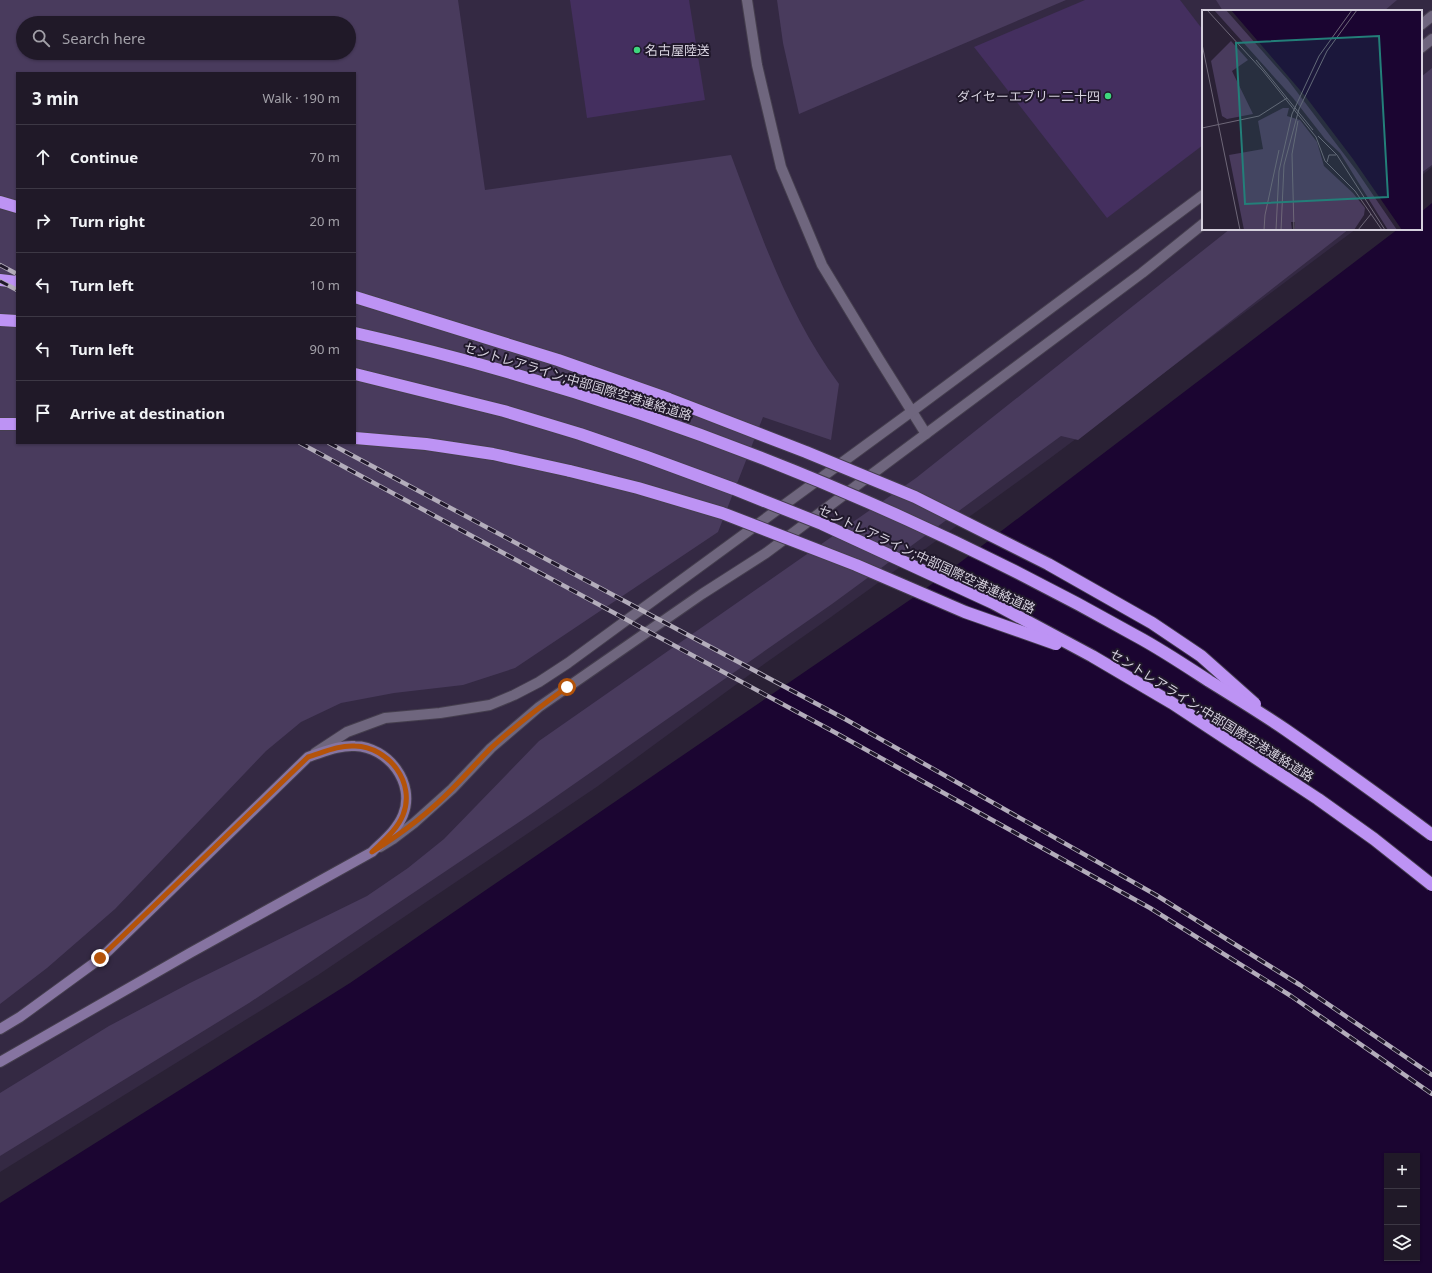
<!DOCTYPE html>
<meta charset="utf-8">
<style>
:root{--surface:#201928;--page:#282230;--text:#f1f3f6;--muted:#a2a0a8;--line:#3d3845}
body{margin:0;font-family:"Noto Sans","Noto Sans JP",sans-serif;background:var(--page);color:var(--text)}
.controls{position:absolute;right:12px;bottom:12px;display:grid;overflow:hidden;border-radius:0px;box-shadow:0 1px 3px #0004}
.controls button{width:36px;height:36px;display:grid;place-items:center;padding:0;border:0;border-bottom:1px solid var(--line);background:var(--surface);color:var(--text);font:20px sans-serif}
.stop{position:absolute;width:12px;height:12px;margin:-9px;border:3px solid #b45309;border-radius:50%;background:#fff}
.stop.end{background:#b45309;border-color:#fff;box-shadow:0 1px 4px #0008}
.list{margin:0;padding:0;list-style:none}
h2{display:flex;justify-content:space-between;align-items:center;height:52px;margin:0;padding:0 16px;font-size:17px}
h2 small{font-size:13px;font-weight:400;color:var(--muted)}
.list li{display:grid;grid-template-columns:26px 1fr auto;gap:12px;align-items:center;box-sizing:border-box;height:64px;padding:0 16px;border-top:1px solid var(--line)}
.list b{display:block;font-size:15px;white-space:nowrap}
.list em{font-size:13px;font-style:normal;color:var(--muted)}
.icon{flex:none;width:22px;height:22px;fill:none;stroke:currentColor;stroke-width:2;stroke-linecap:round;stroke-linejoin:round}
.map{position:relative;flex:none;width:1432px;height:1273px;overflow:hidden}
.search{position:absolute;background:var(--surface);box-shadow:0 1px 3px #0004;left:16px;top:16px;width:340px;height:44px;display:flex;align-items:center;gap:10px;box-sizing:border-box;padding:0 14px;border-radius:22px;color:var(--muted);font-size:15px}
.panel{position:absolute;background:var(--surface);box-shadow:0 1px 3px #0004;left:16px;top:72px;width:340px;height:372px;border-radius:0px}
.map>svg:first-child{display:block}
.built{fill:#342943;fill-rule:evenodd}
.green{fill:#493b5d;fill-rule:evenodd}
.water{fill:#1b0531;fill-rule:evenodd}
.building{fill:#442f5f}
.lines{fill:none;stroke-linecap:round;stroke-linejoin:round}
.lane-casing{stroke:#453e4e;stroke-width:12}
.secondary-casing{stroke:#453e4e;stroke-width:12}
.highway-casing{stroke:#453e4e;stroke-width:14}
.lane{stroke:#6f667e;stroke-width:10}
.secondary{stroke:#8674a1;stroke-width:10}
.highway{stroke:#bd93f4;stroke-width:12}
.rail-casing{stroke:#b3adbb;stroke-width:4.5}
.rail{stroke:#20182b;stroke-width:3;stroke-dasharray:9;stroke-linecap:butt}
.highway-bridge-casing{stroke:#453e4e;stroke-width:14;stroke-linecap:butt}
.highway-bridge{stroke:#bd93f4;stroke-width:12}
.route{stroke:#b45309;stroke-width:5}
.poi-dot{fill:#3ed77d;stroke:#20182b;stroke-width:1.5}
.labels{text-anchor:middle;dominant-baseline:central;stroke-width:4;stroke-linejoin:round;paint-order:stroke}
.poi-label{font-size:13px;fill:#d5d0dd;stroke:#20182b;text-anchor:start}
.street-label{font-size:13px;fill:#d5d0dd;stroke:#20182b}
.inset-road{fill:none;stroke:#6e6778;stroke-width:1}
.view{fill:#237f79;fill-opacity:0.15;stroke:#237f79;stroke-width:2}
.inset-edge{fill:none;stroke:#d5d0dd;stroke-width:2}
</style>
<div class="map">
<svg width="1432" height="1273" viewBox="0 0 1432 1273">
<rect width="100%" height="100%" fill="#2a2135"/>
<path class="built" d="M0,0H1432V167L1421,176V11H1203V229H1356L1049,459L831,617L760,667L598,786L318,975L0,1172ZM23,23H349V53H23ZM17,73H355V443H17Z"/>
<g class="green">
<path d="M0,0H458L485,190L731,155C761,235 788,315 839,384L831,440L763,417L718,532L515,668L463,685L394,693L341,703L301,722L266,751L115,909L47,968L0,1004ZM23,23H349V53H23ZM17,73H355V443H17Z"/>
<polygon points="777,0 1066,0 799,114 783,43"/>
<polygon points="1216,0 1397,0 1384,11 1223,11"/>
<polygon points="1432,68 1432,165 1421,173 1421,77"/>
<polygon points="1230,229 1349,229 1078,440 1061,436 832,604 534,812 249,1003 0,1156 0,1093 109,1026 190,983 367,896 408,868 444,839 539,741 916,478"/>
</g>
<path class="water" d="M1432,203V1273H0V1203L350,983L920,593L1398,229H1421V212ZM1387,1156H1417V1258H1387Z"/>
<g class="building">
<polygon points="570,0 689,0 705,100 587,118"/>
<polygon points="1085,0 1180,0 1203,30 1203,145 1107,218 974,47"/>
</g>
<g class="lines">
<g class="lane-casing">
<g id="lane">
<polyline points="747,0 757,65 781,167 822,265 879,359 926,434"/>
<polyline points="1421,25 1432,16"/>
<polyline points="1421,48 1432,39"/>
<polyline points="315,753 347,732 385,718 440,713 490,705 514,695 539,682 568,663 911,412 1203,195"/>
<polyline points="380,847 393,839 414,823 452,789 491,748 539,707 702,594 766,553 1142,273 1203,224"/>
</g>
</g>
<g class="secondary-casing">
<path id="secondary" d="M0,1029L20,1017L101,958L308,757C324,752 339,745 355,746C388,747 416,783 403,815C397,830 383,841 372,852L190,953L0,1062"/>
</g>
<g class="highway-casing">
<g id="highway">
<polyline points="0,202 17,207"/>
<polyline points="0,280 17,282"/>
<polyline points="0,320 17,321"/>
<polyline points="0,424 17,424"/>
<polyline points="355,438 426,444 493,454 570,471"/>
</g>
</g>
<use href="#lane" class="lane"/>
<use href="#secondary" class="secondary"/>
<use href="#highway" class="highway"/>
<g class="rail-casing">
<g id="rail">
<polyline points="0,265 17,274"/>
<polyline points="0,281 17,290"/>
<polyline points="300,443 836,733 1150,908 1291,996 1432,1094"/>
<polyline points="329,443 845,719 1156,895 1300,985 1432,1075"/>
</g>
</g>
<use href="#rail" class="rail"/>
<g class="highway-bridge-casing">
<g id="highway-bridge">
<polyline points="355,297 558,360 669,399 806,452 915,497 1048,564 1152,623 1201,656 1255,704"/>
<path d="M355,333C629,395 893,499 1138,637C1162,650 1186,666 1209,681C1235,697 1261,713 1286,730C1335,764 1384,799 1432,835"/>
<polyline points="355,374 504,411 580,434 647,457 734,489 822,524 993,603 1092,656 1172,703 1318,799 1374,839 1432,885"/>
<polyline points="570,471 638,488 722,513 856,565 965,612 1056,644"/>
</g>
</g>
<use href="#highway-bridge" class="highway-bridge"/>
</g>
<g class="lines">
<path class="route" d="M100,958L308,757C324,752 339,745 355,746C389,747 416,783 403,815C397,830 383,841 372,852C401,834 429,813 453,788C466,775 478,761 491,748C515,726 541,706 567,687"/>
</g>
<g class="poi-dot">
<circle cx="637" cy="50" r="4"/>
<circle cx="1108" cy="96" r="4"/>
</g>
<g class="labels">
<g class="poi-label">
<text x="645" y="50">名古屋陸送</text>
<text x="1100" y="96" text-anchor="end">ダイセーエブリー二十四</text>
</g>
<g class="street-label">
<text transform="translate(578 381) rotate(17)">セントレアライン;中部国際空港連絡道路</text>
<text transform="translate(927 559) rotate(25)">セントレアライン;中部国際空港連絡道路</text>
<text transform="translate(1212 715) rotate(32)">セントレアライン;中部国際空港連絡道路</text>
</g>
</g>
<g transform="translate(1202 10)">
<rect width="220" height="220" fill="#2a2135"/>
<path d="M12,0H24L86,70L154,160L195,220H186L138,143L123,129L91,88ZM29,31L46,50L30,61L51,104L25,109L20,106L9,51ZM81,98H87L85,106L98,110L115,132L122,156L151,183L163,198L162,205L152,220H93V212H89L90,220H42L27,145L61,139L56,111Z" fill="#493b5d"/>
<path d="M29,0H220V220H200L151,149L104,87Z" fill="#1b0531"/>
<path class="inset-road" d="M5,0L61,61L114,127L123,151L153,181L180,220M0,34L38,220M54,50L111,120M0,118L57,106L85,88M116,126L135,145L183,220M125,152L127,145H134M62,220L63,205L77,140M74,220L77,161L90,104L117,46L150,0M79,220L82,155L97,99L125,41L155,0M92,220L90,144L96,111M156,220L169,204"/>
<path class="view" d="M177,26L186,187L43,194L34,33Z"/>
<rect width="220" height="220" class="inset-edge"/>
</g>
</svg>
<div class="controls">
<button>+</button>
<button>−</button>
<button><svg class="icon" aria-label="layers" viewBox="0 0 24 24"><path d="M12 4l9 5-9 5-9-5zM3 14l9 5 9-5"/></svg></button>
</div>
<div class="stop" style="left:567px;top:687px"></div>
<div class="stop end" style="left:100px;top:958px"></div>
<div class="search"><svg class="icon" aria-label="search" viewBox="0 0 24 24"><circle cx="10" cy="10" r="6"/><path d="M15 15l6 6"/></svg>Search here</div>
<section class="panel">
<h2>3 min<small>Walk · 190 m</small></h2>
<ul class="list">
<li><svg class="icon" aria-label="ahead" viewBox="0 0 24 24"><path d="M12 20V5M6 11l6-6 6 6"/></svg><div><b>Continue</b></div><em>70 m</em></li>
<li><svg class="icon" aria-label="right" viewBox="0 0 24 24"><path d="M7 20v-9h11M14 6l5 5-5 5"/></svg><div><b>Turn right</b></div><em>20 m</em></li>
<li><svg class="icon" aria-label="left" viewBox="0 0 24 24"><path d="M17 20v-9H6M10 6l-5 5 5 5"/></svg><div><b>Turn left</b></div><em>10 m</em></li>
<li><svg class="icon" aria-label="left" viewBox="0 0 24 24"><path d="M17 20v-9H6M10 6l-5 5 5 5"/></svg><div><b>Turn left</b></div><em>90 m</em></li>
<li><svg class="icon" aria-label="arrive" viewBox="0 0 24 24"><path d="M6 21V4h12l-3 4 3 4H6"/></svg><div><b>Arrive at destination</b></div></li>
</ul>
</section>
</div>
